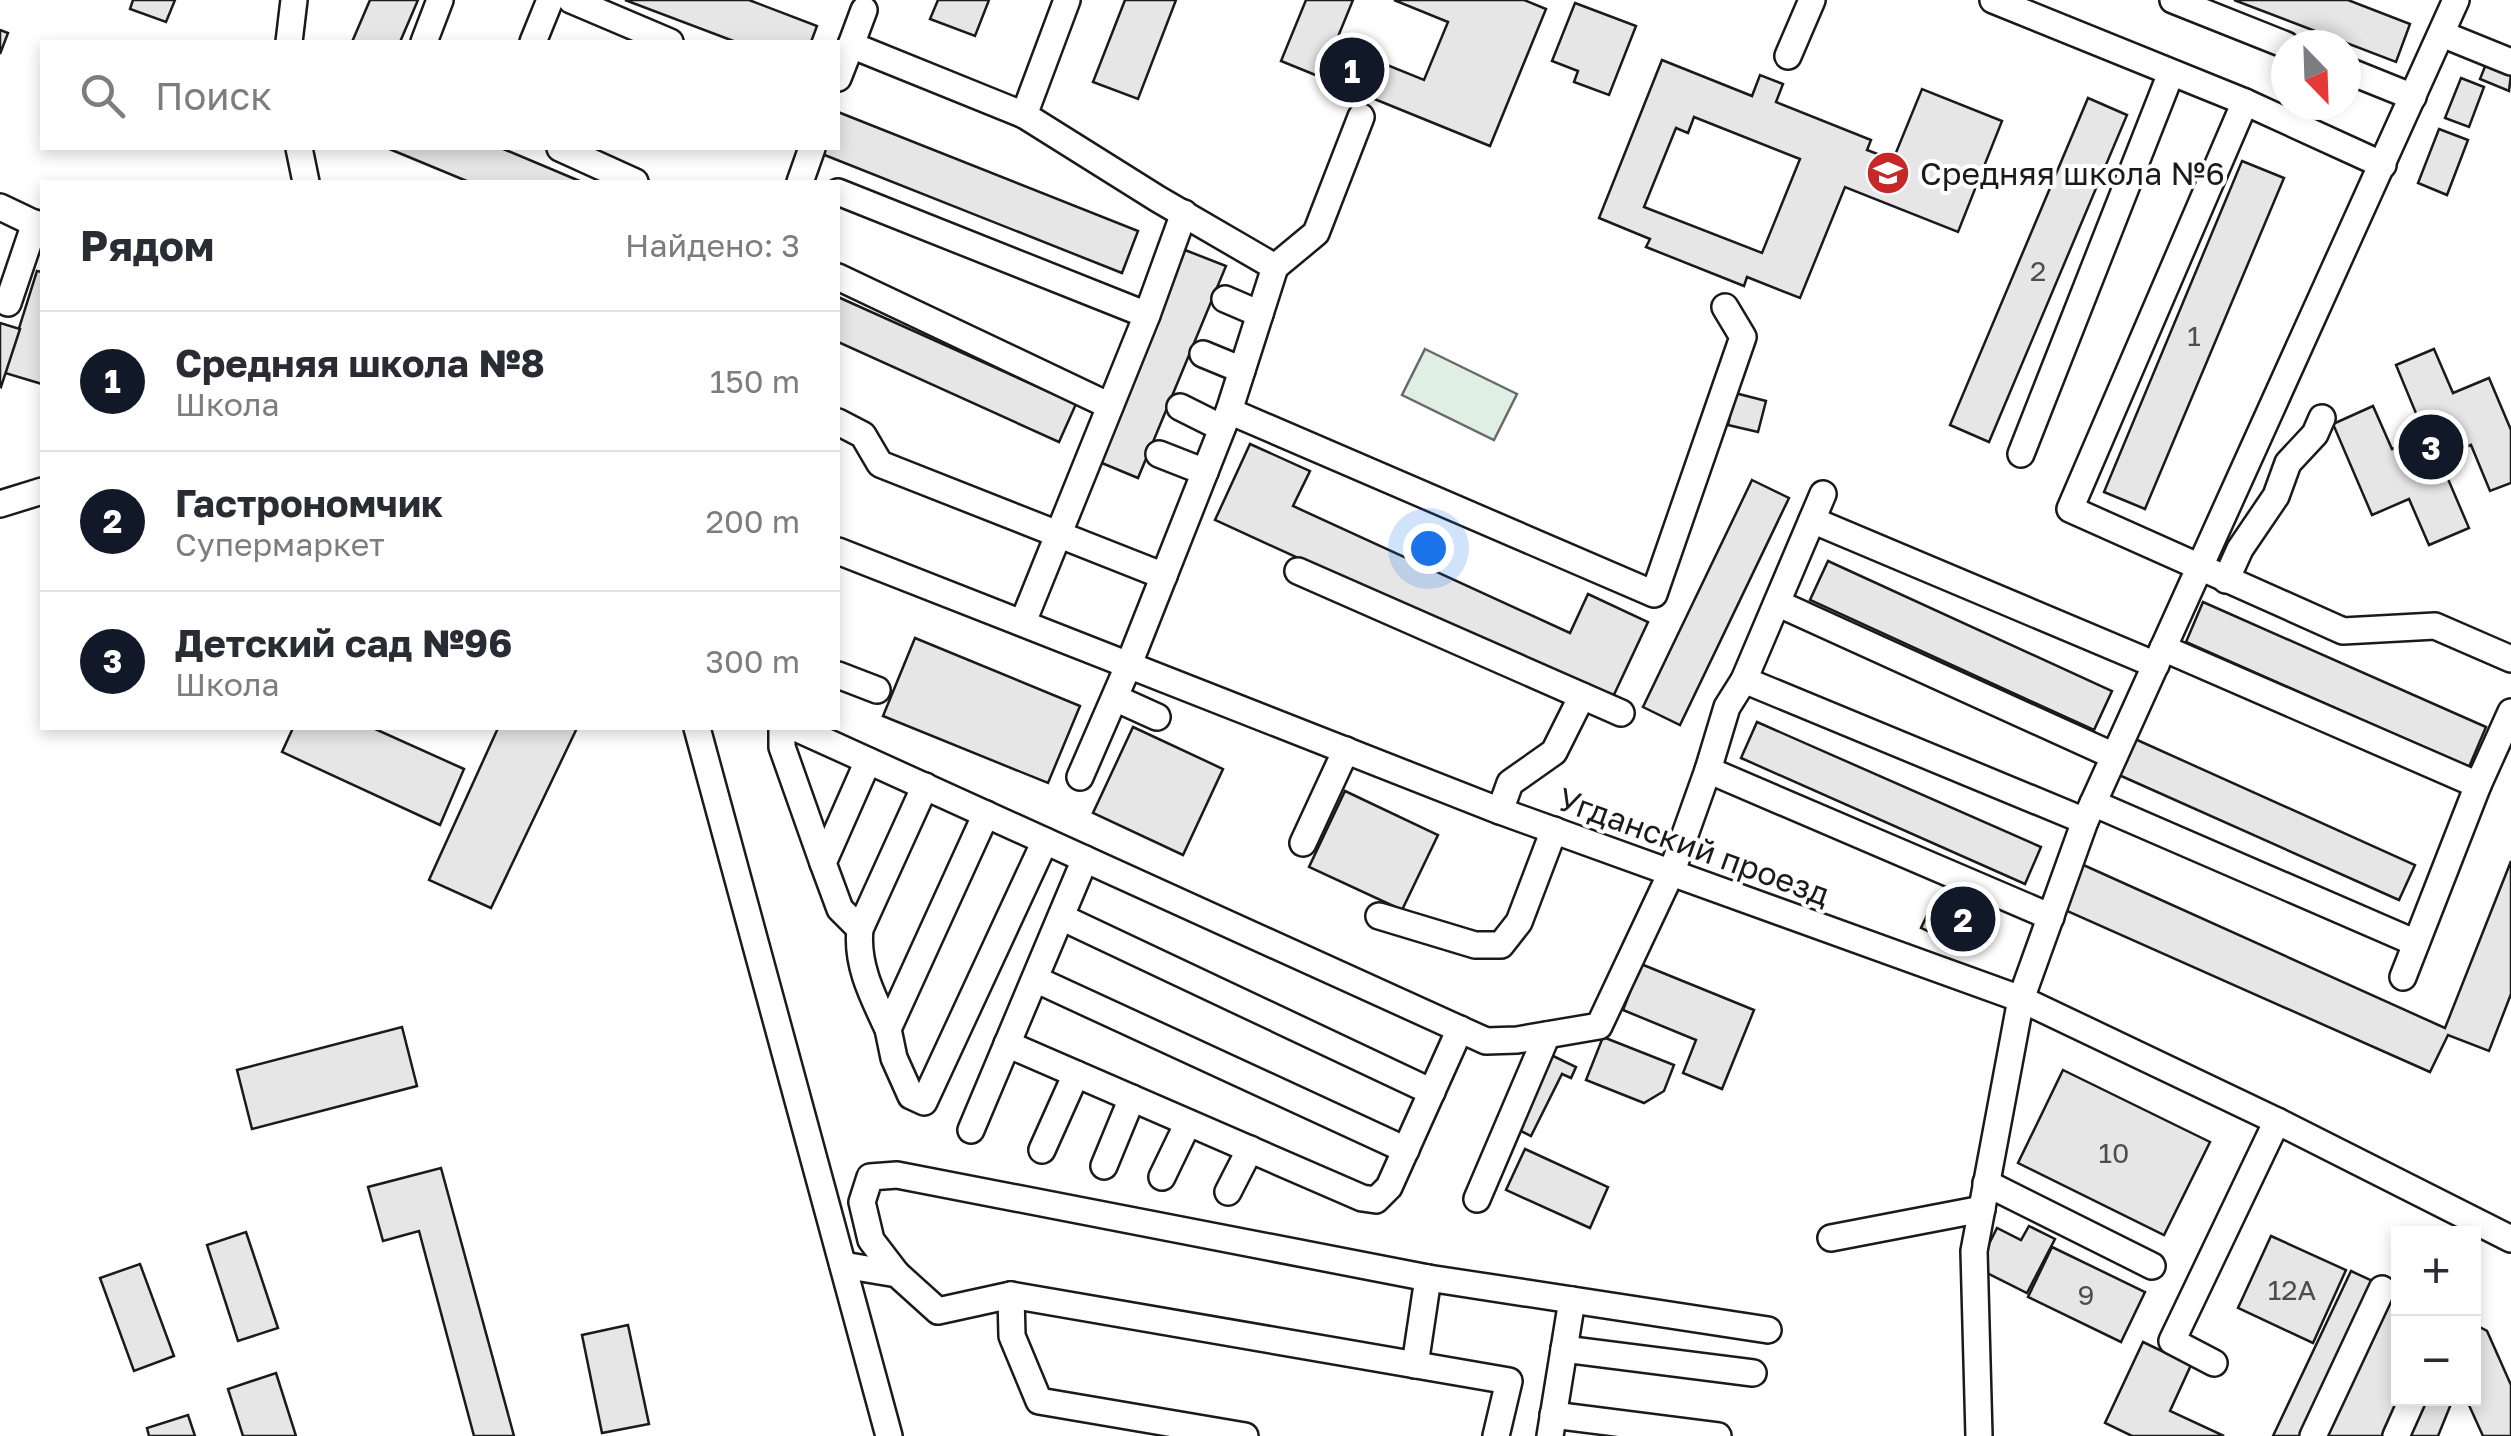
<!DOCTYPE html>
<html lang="ru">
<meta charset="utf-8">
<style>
:root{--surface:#fff;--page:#f2f2f3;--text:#2b2b33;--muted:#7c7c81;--line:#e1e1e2;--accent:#111827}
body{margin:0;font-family:"Golos Text",sans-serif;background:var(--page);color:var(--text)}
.controls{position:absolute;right:30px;bottom:30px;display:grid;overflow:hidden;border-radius:0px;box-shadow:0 5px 15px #0003}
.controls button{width:90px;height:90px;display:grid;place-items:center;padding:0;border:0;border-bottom:2px solid var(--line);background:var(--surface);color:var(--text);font:50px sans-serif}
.compass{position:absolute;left:2271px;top:30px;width:90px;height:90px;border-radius:50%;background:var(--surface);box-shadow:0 5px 15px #0003;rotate:157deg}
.you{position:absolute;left:1428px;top:548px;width:35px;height:35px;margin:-25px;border:8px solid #fff;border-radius:50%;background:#1a73e8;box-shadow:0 0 0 15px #1a73e833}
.badge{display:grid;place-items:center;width:65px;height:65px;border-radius:50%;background:var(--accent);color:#fff;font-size:32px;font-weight:700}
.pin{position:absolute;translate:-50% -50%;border:5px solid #fff;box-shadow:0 2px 10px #0006}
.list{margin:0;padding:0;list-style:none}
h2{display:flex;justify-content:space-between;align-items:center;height:130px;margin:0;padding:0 40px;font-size:42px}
h2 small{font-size:32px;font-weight:400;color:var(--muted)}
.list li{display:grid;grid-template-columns:65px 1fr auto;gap:30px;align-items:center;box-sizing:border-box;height:140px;padding:0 40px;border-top:2px solid var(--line)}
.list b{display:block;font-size:38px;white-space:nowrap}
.list p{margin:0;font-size:32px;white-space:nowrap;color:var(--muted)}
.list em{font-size:32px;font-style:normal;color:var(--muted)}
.icon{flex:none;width:55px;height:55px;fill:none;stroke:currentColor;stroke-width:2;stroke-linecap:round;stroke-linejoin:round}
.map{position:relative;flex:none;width:2511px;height:1436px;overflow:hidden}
.search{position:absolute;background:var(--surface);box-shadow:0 5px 15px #0003;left:40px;top:40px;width:800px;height:110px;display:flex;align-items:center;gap:25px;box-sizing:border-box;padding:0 35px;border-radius:0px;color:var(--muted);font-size:38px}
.panel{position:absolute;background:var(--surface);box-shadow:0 5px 15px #0003;left:40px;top:180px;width:800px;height:550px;border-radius:0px}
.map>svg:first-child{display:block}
.green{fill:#e0efe3;stroke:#6a6a6a;stroke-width:2.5}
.building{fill:#e6e6e6;stroke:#1a1a1a;stroke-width:2.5;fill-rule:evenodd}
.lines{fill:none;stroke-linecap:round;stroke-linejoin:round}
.minor-casing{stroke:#1a1a1a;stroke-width:30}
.minor{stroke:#fff;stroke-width:25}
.labels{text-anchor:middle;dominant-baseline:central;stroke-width:8;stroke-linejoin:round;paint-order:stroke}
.number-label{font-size:28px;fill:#4d4d4d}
.poi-label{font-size:32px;fill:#1a1a1a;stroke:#fff;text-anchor:start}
.street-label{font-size:32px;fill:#1a1a1a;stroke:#fff}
</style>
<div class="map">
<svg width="2511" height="1436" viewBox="0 0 2511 1436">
<rect width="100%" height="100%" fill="#fff"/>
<polygon class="green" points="1425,349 1517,394 1494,440 1402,395"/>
<g class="building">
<polygon points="133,0 175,0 166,22 130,9"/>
<polygon points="370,0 418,0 400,42 352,42"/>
<polygon points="625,0 749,0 817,26 811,42 736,42"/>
<polygon points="938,0 989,0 975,36 930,19"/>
<polygon points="1125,0 1176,0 1138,99 1093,82"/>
<polygon points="1306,0 1353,0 1335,44 1424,80 1448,22 1394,0 1524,0 1546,9 1490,146 1281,61"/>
<polygon points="2234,0 2348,0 2410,24 2396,62"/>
<polygon points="1575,3 1636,26 1609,95 1574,82 1578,71 1552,61"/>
<polygon points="0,30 8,33 0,54"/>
<path d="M1662,60L1752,96L1760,75L1783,84L1776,102L1871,140L1867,150L1893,160L1922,89L2002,121L1958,232L1845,187L1800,298L1747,277L1744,286L1646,247L1650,239L1599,218ZM1694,117L1800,159L1762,253L1644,207L1676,128L1688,133Z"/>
<polygon points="2486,64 2511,74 2509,91 2480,79"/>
<polygon points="2461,78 2484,87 2469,127 2445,118"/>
<polygon points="2088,98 2127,115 1989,442 1950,425"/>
<polygon points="838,112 1138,231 1122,273 817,152 819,148 838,148"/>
<polygon points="2439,129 2468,140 2447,195 2418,183"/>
<polygon points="387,148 501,148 582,182 469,182"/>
<polygon points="2242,161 2284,178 2145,509 2104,492"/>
<polygon points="1185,250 1226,266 1138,478 1097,461"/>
<polygon points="37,271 42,272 42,384 5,373"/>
<polygon points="838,297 1076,404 1059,442 838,342"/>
<polygon points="0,323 20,329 1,387 0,386"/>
<polygon points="2434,349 2453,393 2489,378 2511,430 2511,483 2490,491 2471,445 2439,458 2469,528 2429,545 2409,499 2372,515 2333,424 2373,406 2392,449 2425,435 2396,365"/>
<polygon points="1735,393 1766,401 1758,432 1728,425"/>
<polygon points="1250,444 1310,471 1293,506 1570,633 1588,594 1648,622 1611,701 1215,520"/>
<polygon points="1752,480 1789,498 1680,725 1643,707"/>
<polygon points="1828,561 2112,691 2094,730 1810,600"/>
<polygon points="2203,602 2486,727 2469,767 2186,642"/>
<polygon points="915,638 1080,706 1048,783 883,716"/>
<polygon points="1757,722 2041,847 2025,884 1741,758"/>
<polygon points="1133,727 1223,769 1183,855 1093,813"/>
<polygon points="293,728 373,728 464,769 440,825 282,752"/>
<polygon points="498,728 577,728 491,908 429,880"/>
<polygon points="2135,739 2415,865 2399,900 2119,775"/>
<polygon points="1345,791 1438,835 1402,910 1309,867"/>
<polygon points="2511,861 2511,994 2489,1051 2448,1035 2430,1072 2058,907 2079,863 2445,1028"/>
<polygon points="1932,905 1979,927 1968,950 1921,928"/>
<polygon points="1641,964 1754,1010 1722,1089 1683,1073 1696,1040 1623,1010"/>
<polygon points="402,1027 417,1086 252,1129 237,1070"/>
<polygon points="1603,1037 1674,1065 1664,1091 1644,1103 1586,1080"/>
<polygon points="1547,1053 1576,1067 1571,1078 1562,1074 1531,1136 1511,1126"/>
<polygon points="2063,1070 2210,1142 2164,1235 2018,1163"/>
<polygon points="1525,1149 1608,1187 1590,1228 1506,1190"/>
<polygon points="441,1168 514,1436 474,1436 419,1231 383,1241 368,1187"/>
<polygon points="2029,1226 2055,1239 2027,1293 1977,1268 1997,1228 2021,1240"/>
<polygon points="246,1232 278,1328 238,1341 207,1245"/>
<polygon points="2271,1236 2346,1270 2313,1343 2238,1308"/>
<polygon points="2052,1247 2145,1292 2121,1342 2028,1297"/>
<polygon points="140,1264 174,1356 134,1371 100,1278"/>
<polygon points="2351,1271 2375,1282 2302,1436 2273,1436"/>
<polygon points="2394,1289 2398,1291 2399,1398 2382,1436 2327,1436"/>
<polygon points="2474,1324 2487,1331 2511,1385 2511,1436 2483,1436 2468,1403 2453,1399 2438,1436 2409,1436 2426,1398 2474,1398"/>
<polygon points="628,1325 649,1424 602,1433 582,1335"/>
<polygon points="2143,1342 2191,1365 2170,1411 2224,1436 2132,1436 2105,1423"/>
<polygon points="276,1373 296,1436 243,1436 228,1389"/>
<polygon points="188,1415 195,1436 149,1436 147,1428"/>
</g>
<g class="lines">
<g class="minor-casing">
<g id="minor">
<polyline points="571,0 670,42"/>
<polyline points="1993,0 2245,102 2383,165"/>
<polyline points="2173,0 2286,45"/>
<polyline points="2442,34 2511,62"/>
<polyline points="289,42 294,0"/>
<polyline points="424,42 440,0"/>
<polyline points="533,42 550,0"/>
<polyline points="851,45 864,10"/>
<polyline points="1788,56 1812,0"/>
<polyline points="2346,70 2413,97"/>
<polyline points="838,78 851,45 1024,115 1158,199 1275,267 1229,411 1129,664 1080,777"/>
<polyline points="2245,102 2070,509 2343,631 2435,626 2511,659"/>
<polyline points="1024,115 1067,0"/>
<polyline points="299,148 306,182"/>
<polyline points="560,148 635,182"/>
<polyline points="800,182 812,148"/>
<polyline points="838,192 1147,315"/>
<polyline points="0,207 42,227"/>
<polyline points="1275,267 1316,233 1361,117"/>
<polyline points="838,277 1110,406"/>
<polyline points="1225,299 1260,314"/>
<polyline points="8,303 35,223"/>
<polyline points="1203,354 1242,370"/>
<polyline points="1180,407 1222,428"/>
<polyline points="1229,411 1654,594 1743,337 1725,307"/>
<polyline points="838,422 863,435 880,464 1164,576"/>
<polyline points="1159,454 1205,472"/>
<polyline points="2021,454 2171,73"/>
<polyline points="0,504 42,491"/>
<polyline points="1812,520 2156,665"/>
<polyline points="838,551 1500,811 2021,999 2277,1121 2511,1239"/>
<polyline points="1298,571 1621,713"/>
<polyline points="2226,580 2240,549 2276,496 2288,463 2315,434 2322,418"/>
<polyline points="1777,603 2114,756"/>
<polyline points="1023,622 1147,315 1184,213"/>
<polyline points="2163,648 2478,785 2511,712"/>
<polyline points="838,675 877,690"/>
<polyline points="1744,680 2085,821"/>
<polyline points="1115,698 1157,717"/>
<polyline points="697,728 889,1436"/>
<polyline points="782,728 782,747 823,863"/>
<polyline points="796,728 1486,1041 1517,1040 1599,1026 1672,871 1708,770 1727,707 1744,680 1823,494"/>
<polyline points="1708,770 2051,917"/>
<polyline points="2093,803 2416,943"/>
<polyline points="1500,811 1510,783 1554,752 1582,696"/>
<polyline points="986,814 888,1029 894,1058 911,1096 924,1102 1045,841"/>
<polyline points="1303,843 1346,750"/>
<polyline points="1379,916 1475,945 1501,945 1519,922 1554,830"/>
<polyline points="1061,917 1432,1092"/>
<polyline points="860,929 840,909 823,863 868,761"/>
<polyline points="2403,977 2478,785"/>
<polyline points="1035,979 1406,1150"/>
<path d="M888,1029C873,997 856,965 860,929L925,786"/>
<polyline points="1007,1044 1362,1198 1376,1200 1389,1187 1460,1029"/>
<polyline points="971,1130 1085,859"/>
<polyline points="1042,1150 1076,1074"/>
<polyline points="1104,1166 1132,1098"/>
<polyline points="1162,1177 1188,1123"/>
<polyline points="1986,1183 2152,1266"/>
<polyline points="1228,1192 1250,1149"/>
<polyline points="1477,1199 1547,1035"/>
<polyline points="1831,1238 1982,1209"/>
<polyline points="843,1265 897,1274 938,1311 1011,1295 1509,1381 1496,1436"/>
<polyline points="897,1274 871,1240 862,1202 870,1177 897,1175 1428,1278"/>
<polyline points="1011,1295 1012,1336 1039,1401 1245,1436"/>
<polyline points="1564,1349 1753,1373"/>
<polyline points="2214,1363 2172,1341 2277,1121"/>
<polyline points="1415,1365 1428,1278 1768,1330"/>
<polyline points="1553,1415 1718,1436"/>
<polyline points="1550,1436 1572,1300"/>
<polyline points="1979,1436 1974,1251 2021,999 2085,821 2456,0"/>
<polyline points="2313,1436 2382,1289"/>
<polyline points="2396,1436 2413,1398"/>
</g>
</g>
<use href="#minor" class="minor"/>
</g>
<defs>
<g id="school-disc" transform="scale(2.25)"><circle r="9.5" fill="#c62828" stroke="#fff"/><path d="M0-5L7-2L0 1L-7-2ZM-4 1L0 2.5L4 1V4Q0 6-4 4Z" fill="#fff"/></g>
</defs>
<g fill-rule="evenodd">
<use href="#school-disc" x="1888" y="173"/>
</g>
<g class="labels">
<g class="number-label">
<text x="2038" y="270">2</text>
<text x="2194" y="335">1</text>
<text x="2114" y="1152">10</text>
<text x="2292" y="1289">12А</text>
<text x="2086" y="1294">9</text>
</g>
<g class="poi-label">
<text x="1920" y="173">Средняя школа №6</text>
</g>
<g class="street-label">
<text transform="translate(1694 846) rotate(20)">Угданский проезд</text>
</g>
</g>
</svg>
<div class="controls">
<button>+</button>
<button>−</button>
</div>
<svg class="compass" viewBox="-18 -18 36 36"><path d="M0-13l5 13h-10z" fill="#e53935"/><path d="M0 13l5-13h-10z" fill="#7c7c81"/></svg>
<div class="you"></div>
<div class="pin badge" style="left:1352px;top:70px">1</div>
<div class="pin badge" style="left:1963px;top:919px">2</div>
<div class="pin badge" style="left:2431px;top:447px">3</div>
<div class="search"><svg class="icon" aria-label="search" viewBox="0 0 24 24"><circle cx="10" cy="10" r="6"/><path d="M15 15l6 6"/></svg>Поиск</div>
<section class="panel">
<h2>Рядом<small>Найдено: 3</small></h2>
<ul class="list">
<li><span class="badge">1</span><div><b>Средняя школа №8</b><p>Школа</p></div><em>150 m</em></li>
<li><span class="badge">2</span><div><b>Гастрономчик</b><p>Супермаркет</p></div><em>200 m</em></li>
<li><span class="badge">3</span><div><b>Детский сад №96</b><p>Школа</p></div><em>300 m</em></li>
</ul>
</section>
</div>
